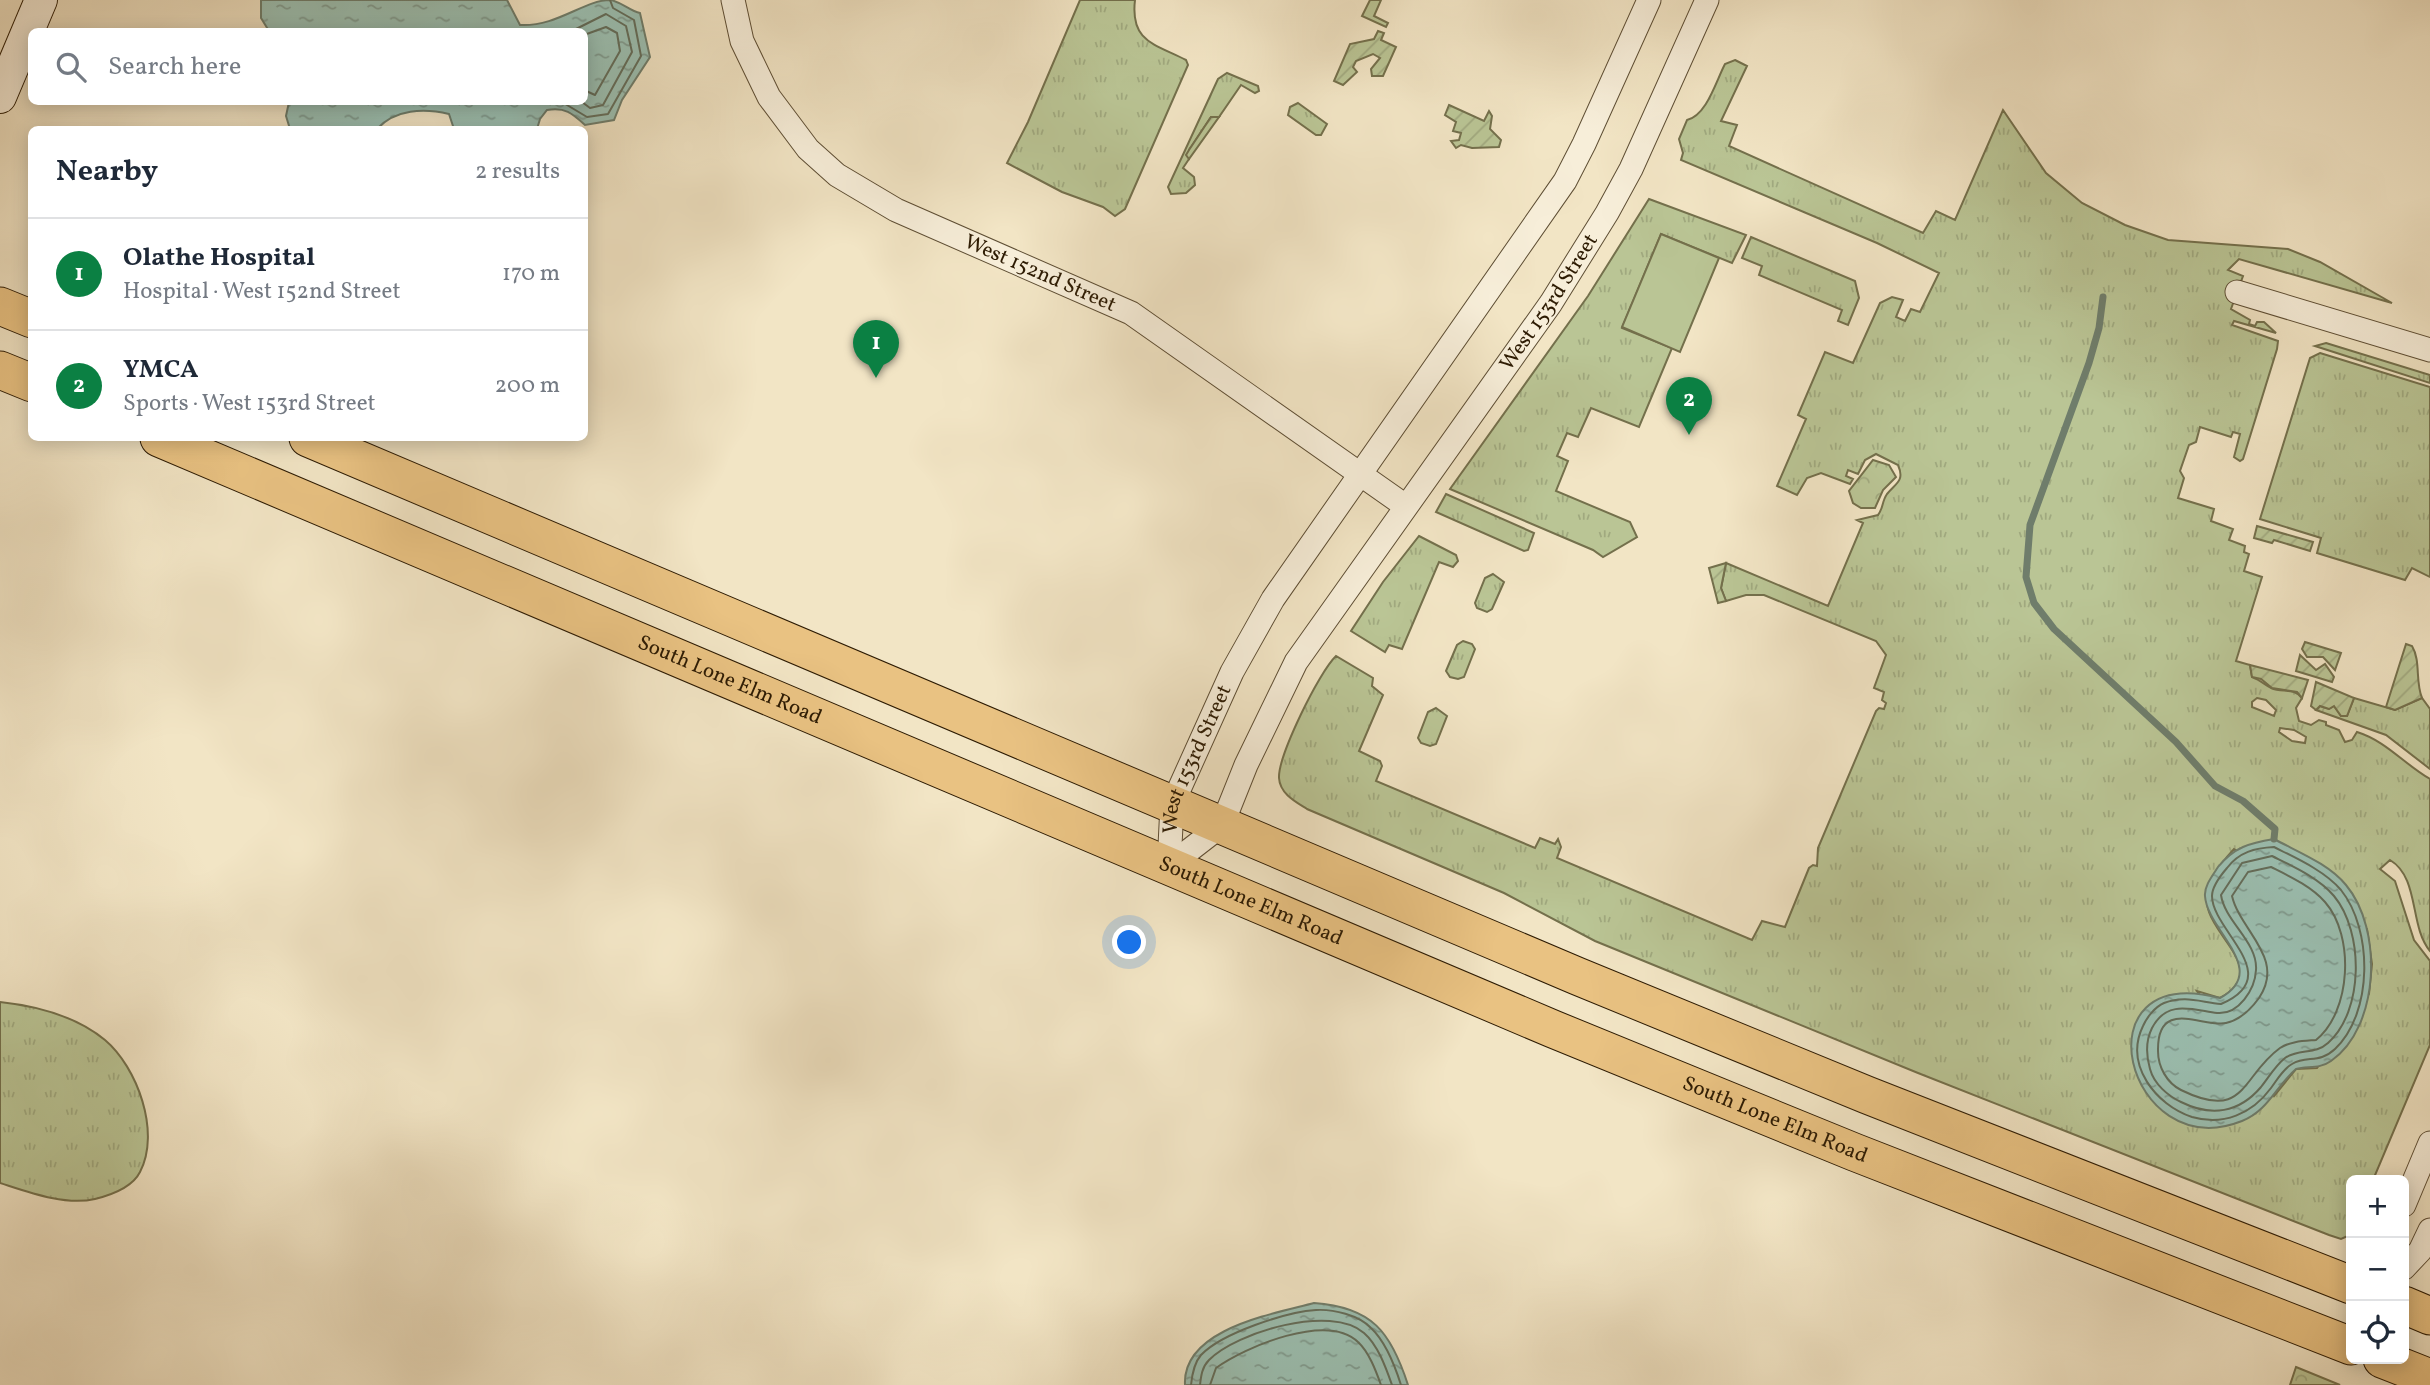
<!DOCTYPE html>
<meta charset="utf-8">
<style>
:root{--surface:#fff;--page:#f2f2f3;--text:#1f2937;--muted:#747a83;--line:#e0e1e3;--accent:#0b8043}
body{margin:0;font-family:Vollkorn,serif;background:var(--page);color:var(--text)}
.controls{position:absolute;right:21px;bottom:21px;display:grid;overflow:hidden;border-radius:10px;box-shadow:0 4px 18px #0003}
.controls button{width:63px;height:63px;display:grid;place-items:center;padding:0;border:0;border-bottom:2px solid var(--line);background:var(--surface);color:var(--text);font:35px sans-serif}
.you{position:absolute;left:1130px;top:943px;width:24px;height:24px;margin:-18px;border:5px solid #fff;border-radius:50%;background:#1a73e8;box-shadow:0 0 0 10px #1a73e833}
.badge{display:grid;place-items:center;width:46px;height:46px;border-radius:50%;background:var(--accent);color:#fff;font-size:23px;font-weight:700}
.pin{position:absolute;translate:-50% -58px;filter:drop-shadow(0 2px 4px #0008)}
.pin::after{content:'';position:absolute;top:37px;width:24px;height:21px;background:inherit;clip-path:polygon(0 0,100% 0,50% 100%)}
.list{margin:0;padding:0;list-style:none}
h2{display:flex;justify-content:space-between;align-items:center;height:91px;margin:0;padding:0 28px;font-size:30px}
h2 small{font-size:23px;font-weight:400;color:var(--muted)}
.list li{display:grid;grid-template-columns:46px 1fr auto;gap:21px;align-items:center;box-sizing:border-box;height:112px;padding:0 28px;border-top:2px solid var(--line)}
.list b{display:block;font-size:26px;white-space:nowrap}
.list p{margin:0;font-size:23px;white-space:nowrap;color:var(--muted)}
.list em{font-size:23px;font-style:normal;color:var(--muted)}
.icon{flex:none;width:38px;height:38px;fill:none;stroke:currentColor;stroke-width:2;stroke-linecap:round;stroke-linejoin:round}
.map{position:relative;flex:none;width:2430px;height:1385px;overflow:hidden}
.search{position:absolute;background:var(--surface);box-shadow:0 4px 18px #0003;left:28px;top:28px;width:560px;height:77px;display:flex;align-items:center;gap:18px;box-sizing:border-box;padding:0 24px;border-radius:10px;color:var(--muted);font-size:26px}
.panel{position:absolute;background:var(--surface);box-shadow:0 4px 18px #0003;left:28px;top:126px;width:560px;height:315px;border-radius:10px}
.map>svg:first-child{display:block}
.grass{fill:url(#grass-tufts);stroke:#74704c;stroke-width:2;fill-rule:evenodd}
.park{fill:url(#park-crowns);stroke:#74704c;stroke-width:2}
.garden{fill:url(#garden-furrows);stroke:#74704c;stroke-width:2}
.pitch{fill:#bac595;stroke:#74704c;stroke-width:2}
.water{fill:url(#water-ripples);stroke:#6f7d6b;stroke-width:2}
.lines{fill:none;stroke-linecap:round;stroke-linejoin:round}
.shore{stroke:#646d5a;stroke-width:2}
.stream{stroke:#6f7d6b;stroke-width:7}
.street-casing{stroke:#5e4e34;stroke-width:25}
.secondary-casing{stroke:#2d1b03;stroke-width:34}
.primary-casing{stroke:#2d1b03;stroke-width:39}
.street{stroke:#f7eed9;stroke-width:23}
.secondary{stroke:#f7eed9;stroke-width:32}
.primary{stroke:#e9c282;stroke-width:37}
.labels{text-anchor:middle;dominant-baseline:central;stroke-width:5;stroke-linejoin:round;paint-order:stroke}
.street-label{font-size:21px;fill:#2d1b03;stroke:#f7eed9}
</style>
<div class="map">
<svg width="2430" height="1385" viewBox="0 0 2430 1385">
<defs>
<pattern id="grass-tufts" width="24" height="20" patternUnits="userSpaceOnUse" patternTransform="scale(1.75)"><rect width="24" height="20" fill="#bac595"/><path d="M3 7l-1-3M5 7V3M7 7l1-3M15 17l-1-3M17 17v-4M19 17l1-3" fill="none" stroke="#a0a97f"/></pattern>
<pattern id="park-crowns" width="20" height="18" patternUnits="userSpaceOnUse" patternTransform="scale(1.75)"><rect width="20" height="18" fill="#bac595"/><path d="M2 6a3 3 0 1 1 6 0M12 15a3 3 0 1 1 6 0" fill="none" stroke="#a0a97f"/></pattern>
<pattern id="garden-furrows" width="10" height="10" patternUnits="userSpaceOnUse" patternTransform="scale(1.75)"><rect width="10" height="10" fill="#bac595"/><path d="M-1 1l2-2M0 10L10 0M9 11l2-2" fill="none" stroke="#a0a97f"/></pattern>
<pattern id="water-ripples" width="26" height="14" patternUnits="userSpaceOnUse" patternTransform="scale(1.75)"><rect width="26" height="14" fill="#9bbfb1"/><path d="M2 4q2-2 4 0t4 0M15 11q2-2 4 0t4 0" fill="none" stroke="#7f9a8e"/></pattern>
</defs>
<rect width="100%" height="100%" fill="#f2e5c5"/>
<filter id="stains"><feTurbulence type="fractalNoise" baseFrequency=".00286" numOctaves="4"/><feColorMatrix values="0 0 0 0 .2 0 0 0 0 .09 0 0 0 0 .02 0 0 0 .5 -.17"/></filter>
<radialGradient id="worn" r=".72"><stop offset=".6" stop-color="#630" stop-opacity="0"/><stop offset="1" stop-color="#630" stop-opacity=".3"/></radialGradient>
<g class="grass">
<path d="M1080,0H1135C1130,42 1155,44 1186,60L1188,65L1125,209L1115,216L1103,207L1062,192L1007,163L1028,122Z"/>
<polygon points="1370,0 1381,0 1374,16 1388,23 1386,27 1362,16"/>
<path d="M1735,60L1747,66L1721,121L1737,125L1729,146L1923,233L1936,211L1955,220L2003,110L2046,173L2082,203L2125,225L2168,240L2288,249L2320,262L2392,303L2239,259L2228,270L2243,276L2231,309L2250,320L2249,324L2255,326L2257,322H2264L2276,333L2234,321L2232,325L2278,341L2277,349L2243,459L2240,461L2234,457L2240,434L2233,432L2231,437L2200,427L2196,442L2189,445L2180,471L2184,478L2178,498L2214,509L2211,521L2233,529L2229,540L2245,546L2244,552L2249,554L2244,571L2262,577L2236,661L2250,665L2252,677C2260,680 2264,684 2271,688C2283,693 2293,687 2302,698L2296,708L2299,721L2311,725L2319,720L2326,722V725L2339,730L2345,742L2352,740L2357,732C2386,741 2404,764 2430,779V951C2409,926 2420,878 2390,860L2380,869L2395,881L2414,940L2430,961V1045L2373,1180H2351L2350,1235L2341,1239L2329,1235L1918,1073L1595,941L1504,893L1307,809C1296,802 1280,794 1279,778C1278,756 1319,672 1336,656L1373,678L1372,686L1383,695L1359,751L1380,761L1382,766L1376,781L1535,848L1540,838L1555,844L1558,839L1561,847L1557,858L1752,940L1762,921L1785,927L1809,868L1813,865L1817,866L1818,848L1876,711L1879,708L1884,709L1886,703L1882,700L1884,692L1874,688L1886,655L1876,641L1764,595H1746L1726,601L1721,588L1726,563L1828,606L1863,523L1857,520L1878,515C1883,509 1882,501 1887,494C1896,483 1905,481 1898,465L1876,454L1865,460L1858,474L1848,470L1846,476L1853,479L1850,484L1821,473L1807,478L1797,495L1777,486L1806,419L1798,415L1825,352L1853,363L1880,303L1892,297L1903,300L1896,317L1905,321L1911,309L1920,312L1939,273L1877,243L1681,160L1683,153L1679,139L1687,120C1707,115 1716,81 1725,64ZM2257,698L2266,700L2276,710L2274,716L2252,707V702ZM2280,728L2294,730L2306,737L2305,743L2292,741L2279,732ZM2234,849L2367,929L2372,964L2369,994L2317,1068L2296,1069L2274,1096L2197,991L2220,998C2267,972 2219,942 2209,912C2201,891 2220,864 2234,849Z"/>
<polygon points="1227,73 1258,86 1259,91 1255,93 1241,85 1219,117 1211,117 1189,150 1189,159 1183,168 1194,177 1195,185 1186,193 1171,194 1168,187 1218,79"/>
<polygon points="1298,103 1327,124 1321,135 1316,135 1288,115 1290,107"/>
<polygon points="1649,199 1746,235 1732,263 1661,234 1622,328 1672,348 1639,427 1591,408 1578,437 1567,433 1557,456 1568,461 1556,491 1630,522 1637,537 1603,557 1593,550 1450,489 1588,296"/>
<polygon points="1751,237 1855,281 1859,298 1848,325 1838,321 1842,310 1759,275 1762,266 1742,258"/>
<polygon points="2326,343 2430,375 2430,383 2315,346"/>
<polygon points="2320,353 2430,387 2430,577 2412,568 2405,580 2317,553 2321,538 2260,519 2310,358"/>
<polygon points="1446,494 1534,533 1528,550 1524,551 1436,512"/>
<polygon points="1419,536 1456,555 1458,561 1453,567 1439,562 1402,649 1389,645 1385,652 1351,631 1383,582"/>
<polygon points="1493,574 1504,582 1492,609 1487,612 1477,608 1475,603 1485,578"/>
<polygon points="1463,641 1472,644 1475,649 1464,677 1458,679 1450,677 1446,671 1457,645"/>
<polygon points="2354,698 2395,710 2422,698 2430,709 2430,769 2386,735 2316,710 2320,706 2329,709 2334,706 2341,716 2347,716"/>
<polygon points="1436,708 1447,716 1436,744 1430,746 1421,743 1418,738 1428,712"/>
<path d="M0,1002C37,1006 76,1016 105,1040C137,1067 161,1132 140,1172C132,1188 111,1195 95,1199C65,1206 28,1192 0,1183Z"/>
</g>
<g class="park">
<polygon points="1873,460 1889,465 1896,477 1883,490 1875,508 1861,508 1853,503 1849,491"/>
<polygon points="2296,1367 2340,1385 2290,1385"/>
</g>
<g class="garden">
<polygon points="1378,31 1384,33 1381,40 1396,47 1383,76 1372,76 1371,69 1380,58 1373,54 1356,61 1353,67 1357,72 1343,85 1334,81 1350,44 1374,39"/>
<polygon points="1449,105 1484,121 1489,111 1492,116 1490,129 1501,140 1499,147 1472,148 1461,145 1456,148 1451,141 1459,140 1461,133 1453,131 1456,122 1445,115"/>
<polygon points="1211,117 1219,117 1189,159 1186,155 1189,150"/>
<polygon points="2257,526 2313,542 2310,551 2274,540 2272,543 2254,538"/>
<polygon points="1726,563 1721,588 1726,601 1718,603 1709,568"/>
<polygon points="2305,642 2341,653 2335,670 2323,657 2307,657 2302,649"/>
<path d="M2406,644L2412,646C2421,661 2415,681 2422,698L2395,710L2386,707Z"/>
<polygon points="2300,655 2316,670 2325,664 2334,677 2332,682 2296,671"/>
<polygon points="2250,665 2308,680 2302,698 2297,692 2272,688 2261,679 2252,677"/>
<polygon points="2316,682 2354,698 2347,716 2341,716 2334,706 2329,709 2320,706 2316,710 2311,706"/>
</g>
<polygon class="pitch" points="1661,234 1719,258 1680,352 1622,327"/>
<g class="water">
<path d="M261,0H507L520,25C557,27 584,0 610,0C620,1 630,11 640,13L650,57L622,100L614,120L585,125C572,113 565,107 547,110L540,119L537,129H454L449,114C424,108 395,109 377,129H290L286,116L289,102H584V32L269,31L261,18Z"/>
<path d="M2274,839C2298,852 2329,864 2346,885C2383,929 2380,1027 2331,1061C2320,1069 2308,1066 2296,1069C2276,1086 2268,1111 2242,1121C2126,1167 2075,960 2220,998C2271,970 2207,931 2205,896C2204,886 2213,875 2218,867C2234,847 2250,843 2274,839Z"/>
<path d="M1314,1303C1372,1307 1391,1332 1408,1385H1185C1182,1329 1273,1314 1314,1303Z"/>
</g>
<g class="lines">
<g class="shore">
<polyline points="570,32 606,14 626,26 632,52 603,105 590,108 582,102"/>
<polyline points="584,35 606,27 617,33 620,51 595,95 584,90"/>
<polyline points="562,102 587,117 608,114 641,56 634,20 613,8 610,0"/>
<path d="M2274,847C2296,858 2325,871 2341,890C2373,930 2373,1013 2335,1049C2319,1064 2307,1055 2292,1064C2283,1069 2277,1080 2271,1088C2252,1114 2223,1126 2192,1117C2156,1105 2124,1065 2143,1026C2147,1017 2155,1007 2164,1003C2185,995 2200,1002 2221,1004C2287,976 2212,931 2212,896C2212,886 2221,875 2227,868C2239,852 2255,848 2274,847Z"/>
<path d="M2272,856C2292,866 2319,878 2334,896C2364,932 2364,1011 2328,1043C2315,1055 2299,1048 2285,1058C2275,1066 2269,1077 2261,1087C2239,1113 2211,1117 2181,1102C2168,1096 2154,1084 2150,1069C2146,1055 2146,1040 2152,1028C2167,999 2193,1010 2217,1013C2239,1015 2255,989 2256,970C2258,942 2225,922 2221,895L2242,863Z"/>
<path d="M2271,867C2289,876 2311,886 2325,902C2355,936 2351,1012 2316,1040C2304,1041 2291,1041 2280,1048C2241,1076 2246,1122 2181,1090C2167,1083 2158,1067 2158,1051C2157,997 2203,1028 2226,1023C2240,1020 2251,1009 2259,998C2286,958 2240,931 2232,896L2248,872Z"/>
<path d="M1191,1385C1192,1375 1194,1363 1201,1355C1222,1333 1286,1312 1316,1310C1333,1309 1359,1315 1371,1328C1386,1342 1395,1366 1401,1385"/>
<path d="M1200,1385C1201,1376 1202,1367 1209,1360C1237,1332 1331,1304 1364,1333C1378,1345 1386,1368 1392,1385"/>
<path d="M1210,1385L1216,1368C1245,1347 1327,1312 1358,1342C1369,1352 1376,1371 1381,1385"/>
</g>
<polyline class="stream" points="2103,297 2099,328 2089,363 2030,525 2026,577 2034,603 2054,629 2176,742 2215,786 2243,801 2275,829 2274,839"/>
<g class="street-casing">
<g id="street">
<path id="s1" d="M733,0L742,41L769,97L808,149L837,175L896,210L1131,313L1404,505"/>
<polyline points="2237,292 2430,350"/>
<path id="s2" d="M1169,866L1222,825L1246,765L1296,662L1551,303L1607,213L1631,169L1707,0"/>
<path id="s3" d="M1169,866L1172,805L1232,672L1273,599L1565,181L1584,144L1649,0"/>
<polyline points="2404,1205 2430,1143"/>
<polyline points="2404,1268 2420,1251 2430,1230"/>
</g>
</g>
<g class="secondary-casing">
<polyline id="secondary" points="0,97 41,0"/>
</g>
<g class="primary-casing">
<g id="primary">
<polyline points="0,306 32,319"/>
<polyline points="0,370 32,383"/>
<path id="s4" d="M159,438L1553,1029L1854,1152L2351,1346"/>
<polyline points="308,438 1577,976 1867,1095 2351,1285"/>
<polyline points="2404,1305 2430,1316"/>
<polyline points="2382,1359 2430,1378"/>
</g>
</g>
<use href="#street" class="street"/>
<use href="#secondary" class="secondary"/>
<use href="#primary" class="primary"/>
</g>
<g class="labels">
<g class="street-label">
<text stroke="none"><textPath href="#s1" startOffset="434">West 152nd Street</textPath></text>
<text stroke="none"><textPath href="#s2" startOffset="686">West 153rd Street</textPath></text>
<text stroke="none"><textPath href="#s4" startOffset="620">South Lone Elm Road</textPath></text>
<text stroke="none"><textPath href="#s3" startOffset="112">West 153rd Street</textPath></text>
<text stroke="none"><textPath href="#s4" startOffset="1186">South Lone Elm Road</textPath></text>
<text stroke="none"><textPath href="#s4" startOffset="1754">South Lone Elm Road</textPath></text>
</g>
</g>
<rect width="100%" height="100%" filter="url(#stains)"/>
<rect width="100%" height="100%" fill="url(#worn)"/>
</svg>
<div class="controls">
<button>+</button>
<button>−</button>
<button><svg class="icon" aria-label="locate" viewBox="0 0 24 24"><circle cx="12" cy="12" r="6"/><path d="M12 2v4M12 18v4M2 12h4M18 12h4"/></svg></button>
</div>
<div class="you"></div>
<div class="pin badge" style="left:876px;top:378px">1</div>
<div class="pin badge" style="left:1689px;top:435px">2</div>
<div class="search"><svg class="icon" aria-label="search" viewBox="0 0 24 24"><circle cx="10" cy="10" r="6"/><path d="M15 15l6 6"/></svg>Search here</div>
<section class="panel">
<h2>Nearby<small>2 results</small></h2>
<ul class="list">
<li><span class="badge">1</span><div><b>Olathe Hospital</b><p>Hospital · West 152nd Street</p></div><em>170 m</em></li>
<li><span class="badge">2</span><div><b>YMCA</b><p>Sports · West 153rd Street</p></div><em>200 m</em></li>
</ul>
</section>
</div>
